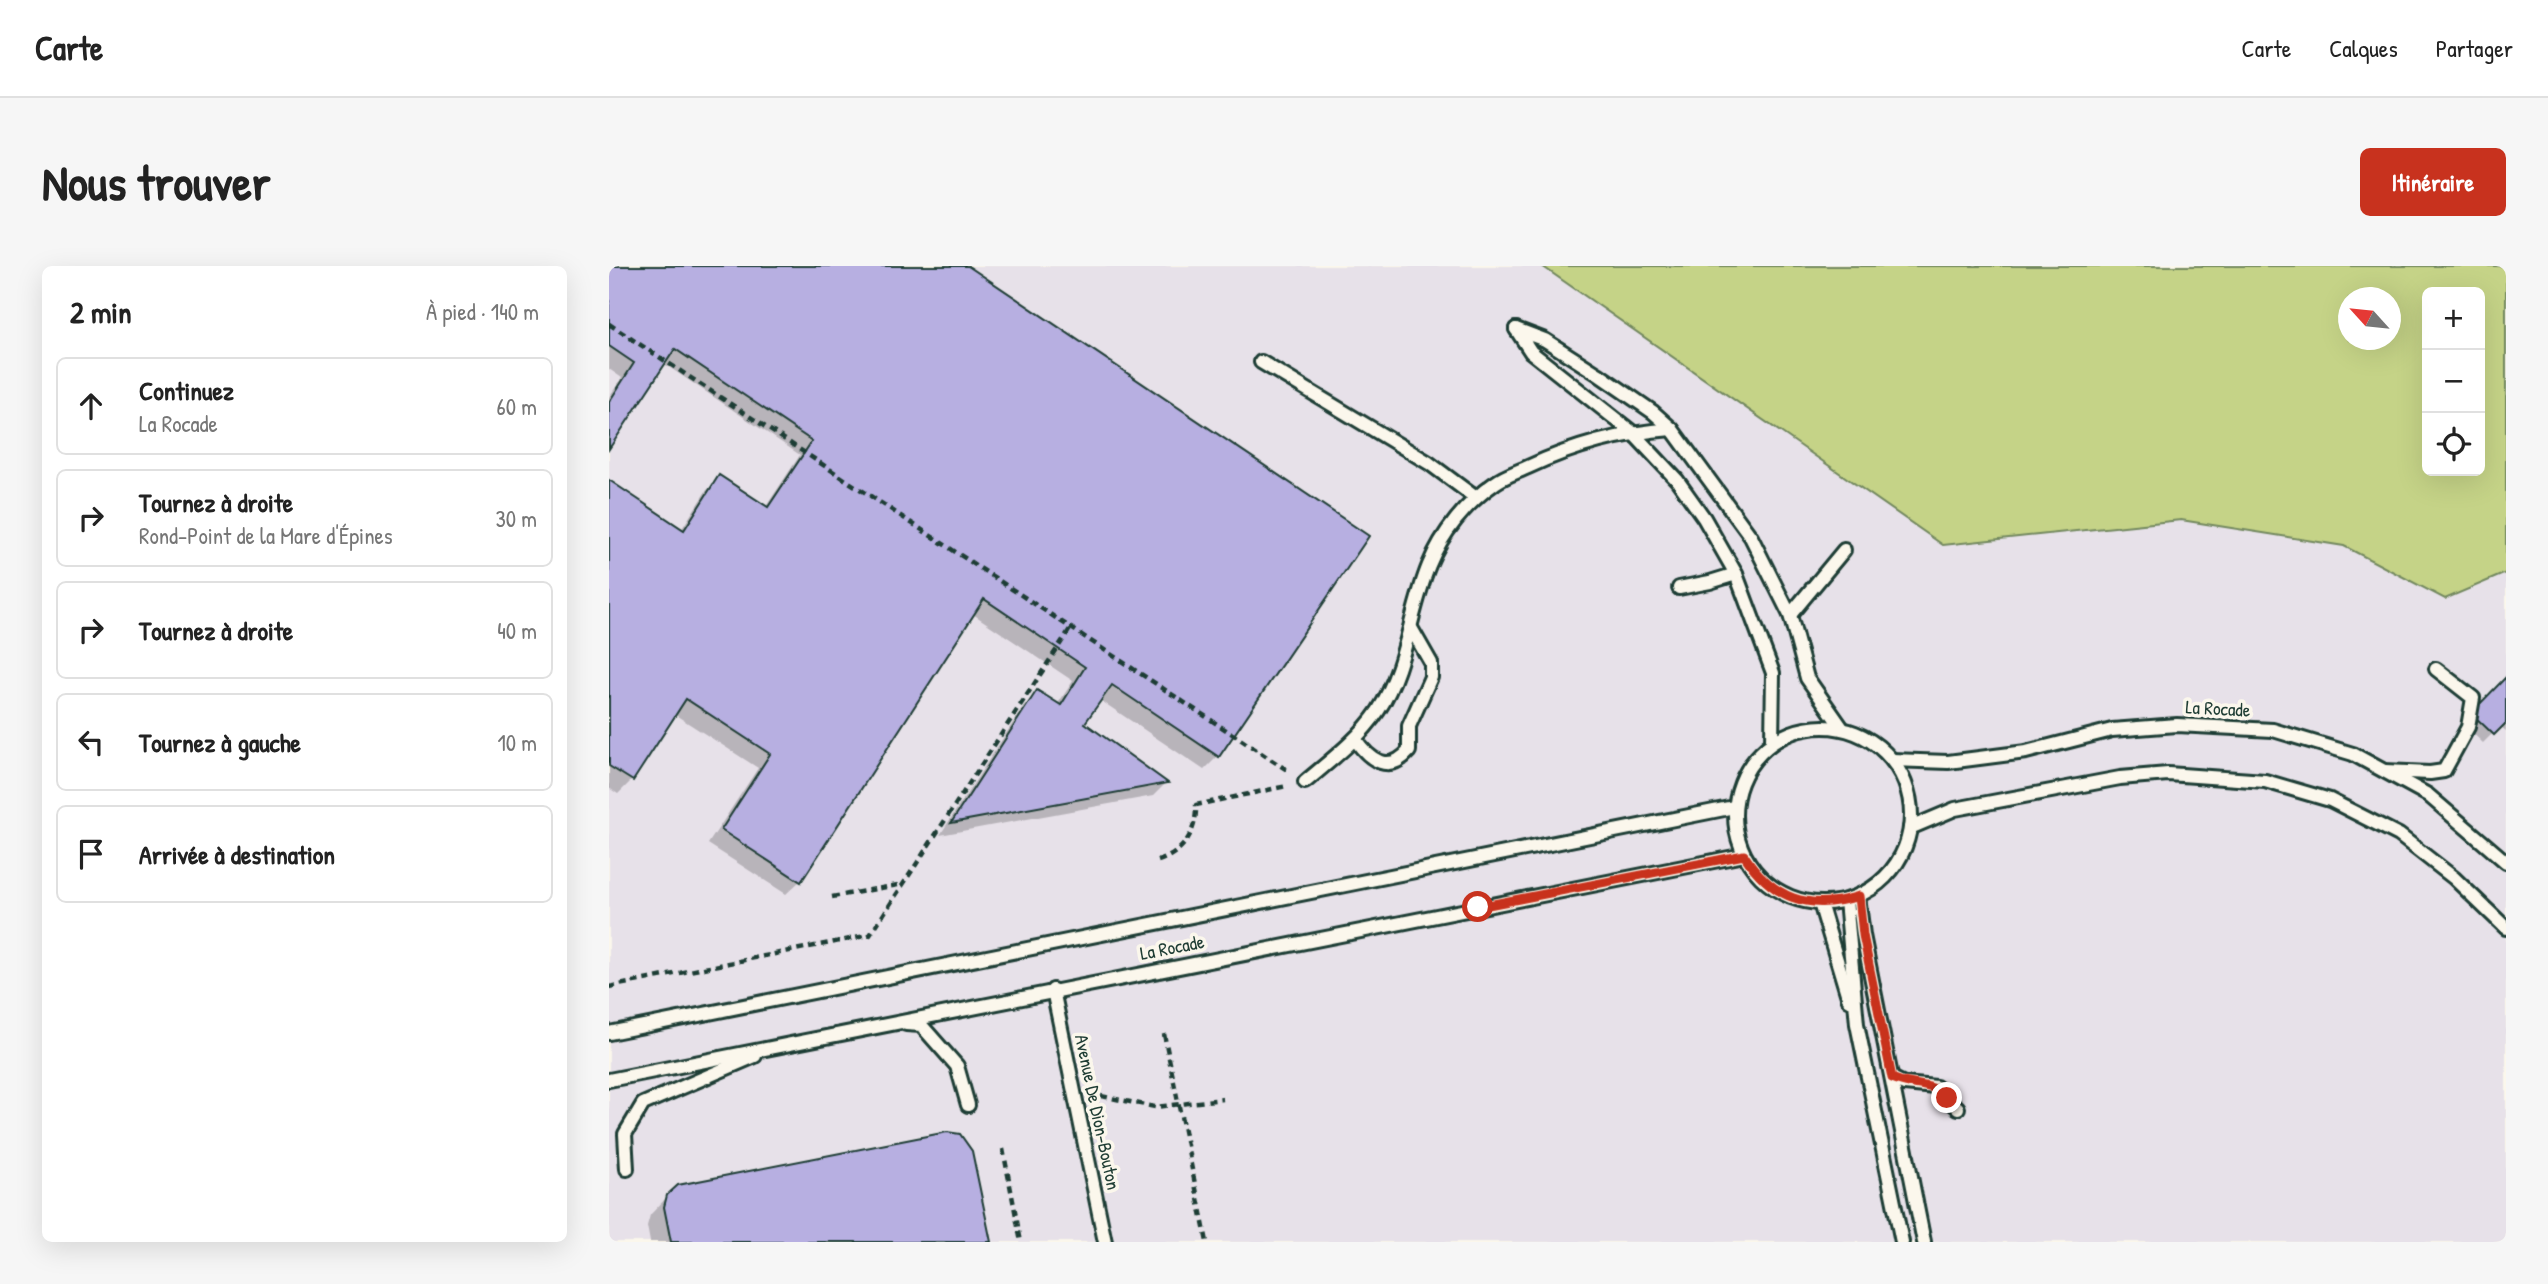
<!DOCTYPE html>
<html lang="fr">
<meta charset="utf-8">
<style>
:root{--surface:#fff;--page:#f6f6f6;--text:#222;--muted:#767676;--line:#e0e0e0;--accent:#c8321e}
body{margin:0;font-family:"Patrick Hand",sans-serif;background:var(--page);color:var(--text)}
.controls{position:absolute;right:21px;top:21px;display:grid;overflow:hidden;border-radius:10px;box-shadow:0 7px 28px #0002}
.controls button{width:63px;height:63px;display:grid;place-items:center;padding:0;border:0;border-bottom:2px solid var(--line);background:var(--surface);color:var(--text);font:35px sans-serif}
.compass{position:absolute;left:1729px;top:21px;width:63px;height:63px;border-radius:50%;background:var(--surface);box-shadow:0 7px 28px #0002;rotate:297deg}
.stop{position:absolute;width:21px;height:21px;margin:-16px;border:5px solid #c8321e;border-radius:50%;background:#fff}
.stop.end{background:#c8321e;border-color:#fff;box-shadow:0 2px 7px #0008}
.list{margin:0;padding:0;list-style:none}
h2{display:flex;justify-content:space-between;align-items:center;height:91px;margin:0;padding:0 28px;font-size:30px}
h2 small{font-size:23px;font-weight:400;color:var(--muted)}
.list li{display:grid;grid-template-columns:46px 1fr auto;gap:21px;align-items:center;box-sizing:border-box;height:98px;margin:0 14px 14px;padding:0 14px;border:2px solid var(--line);border-radius:10px}
.list b{display:block;font-size:26px;white-space:nowrap}
.list p{margin:0;font-size:23px;white-space:nowrap;color:var(--muted)}
.list em{font-size:23px;font-style:normal;color:var(--muted)}
.icon{flex:none;width:38px;height:38px;fill:none;stroke:currentColor;stroke-width:2;stroke-linecap:round;stroke-linejoin:round}
.map{position:relative;flex:none;width:1897px;height:976px;overflow:hidden;border-radius:10px}
header{display:flex;align-items:center;gap:42px;box-sizing:border-box;height:98px;padding:0 35px;background:var(--surface);border-bottom:2px solid var(--line)}
header strong{font-size:33px}
nav{display:flex;gap:38px;margin-inline-start:auto;font-size:24px}
.intro{display:flex;align-items:center;justify-content:space-between;box-sizing:border-box;height:168px;padding:0 42px}
h1{margin:0;font-size:49px}
.button{padding:18px 32px;border-radius:10px;background:var(--accent);color:#fff;font-size:24px;font-weight:700}
main{display:flex;gap:42px;padding:0 42px}
aside{flex:1;background:var(--surface);border-radius:10px;box-shadow:0 7px 28px #0002}
.map>svg:first-child{display:block}
.built{fill:#e7e1e9;fill-rule:evenodd}
.green{fill:#c5d387;stroke:#72885e;stroke-width:2;fill-rule:evenodd}
.shadow{fill:#0003}
.building{fill:#b7afe1;stroke:#1f3d34;stroke-width:2}
.lines{fill:none;stroke-linecap:round;stroke-linejoin:round}
.lane-casing{stroke:#1f3d34;stroke-width:18}
.path{stroke:#1f3d34;stroke-width:4.5;stroke-dasharray:7 5;stroke-linecap:butt}
.lane{stroke:#fbf7ec;stroke-width:12}
.route{stroke:#c8321e;stroke-width:9}
.labels{text-anchor:middle;dominant-baseline:central;stroke-width:7;stroke-linejoin:round;paint-order:stroke}
.street-label{font-size:19px;fill:#1f3d34;stroke:#fbf7ec}
</style>
<header>
<strong>Carte</strong>
<nav><a>Carte</a><a>Calques</a><a>Partager</a></nav>
</header>
<div class="intro"><h1>Nous trouver</h1><a class="button">Itinéraire</a></div>
<main>
<aside>
<h2>2 min<small>À pied · 140 m</small></h2>
<ul class="list">
<li><svg class="icon" aria-label="ahead" viewBox="0 0 24 24"><path d="M12 20V5M6 11l6-6 6 6"/></svg><div><b>Continuez</b><p>La Rocade</p></div><em>60 m</em></li>
<li><svg class="icon" aria-label="right" viewBox="0 0 24 24"><path d="M7 20v-9h11M14 6l5 5-5 5"/></svg><div><b>Tournez à droite</b><p>Rond-Point de la Mare d'Épines</p></div><em>30 m</em></li>
<li><svg class="icon" aria-label="right" viewBox="0 0 24 24"><path d="M7 20v-9h11M14 6l5 5-5 5"/></svg><div><b>Tournez à droite</b></div><em>40 m</em></li>
<li><svg class="icon" aria-label="left" viewBox="0 0 24 24"><path d="M17 20v-9H6M10 6l-5 5 5 5"/></svg><div><b>Tournez à gauche</b></div><em>10 m</em></li>
<li><svg class="icon" aria-label="arrive" viewBox="0 0 24 24"><path d="M6 21V4h12l-3 4 3 4H6"/></svg><div><b>Arrivée à destination</b></div></li>
</ul>
</aside>
<div class="map">
<svg width="1897" height="976" viewBox="0 0 1897 976">
<rect width="100%" height="100%" fill="#fbf7ec"/>
<filter id="ink" filterUnits="userSpaceOnUse"><feTurbulence type="fractalNoise" baseFrequency=".0143" numOctaves="2"/><feDisplacementMap in="SourceGraphic" scale="14" xChannelSelector="R" yChannelSelector="G"/><feConvolveMatrix kernelMatrix="1 2 1 2 8 2 1 2 1" color-interpolation-filters="sRGB"/></filter>
<g filter="url(#ink)">
<path class="built" d="M0,0H1897V976H0ZM1818,26H1871V205H1818ZM1740,32H1782V74H1740Z"/>
<path class="green" d="M933,0H1897V307L1836,333L1735,280L1572,254L1334,279ZM1818,26H1871V205H1818ZM1740,32H1782V74H1740Z"/>
<g class="shadow">
<polygon points="0,0 356,0 609,490 595,504 491,434 474,457 557,517 544,530 331,569 415,440 428,426 448,439 464,415 364,348 191,615 177,628 99,578 149,502 65,448 23,514 9,528 0,522 0,216 72,264 97,225 111,212 156,242 191,189 54,97 0,180 0,131 13,112 0,103"/>
<polygon points="1897,414 1897,465 1891,460 1874,477 1854,458"/>
<polygon points="59,930 380,976 41,976 38,960 41,949"/>
</g>
<g class="building">
<polygon points="0,0 359,0 760,270 610,491 503,419 476,457 559,517 342,557 428,424 452,439 476,401 375,333 192,616 112,564 161,488 77,433 24,515 0,500 0,214 75,264 110,209 159,241 203,175 66,83 0,183 0,136 25,97 0,80"/>
<polygon points="1897,411 1897,457 1885,469 1862,447"/>
<polygon points="338,866 351,868 363,885 382,976 62,976 55,941 58,929 69,919"/>
</g>
<g class="lines">
<g class="lane-casing">
<g id="lane">
<polyline points="907,63 936,74 989,108 1044,146 1063,163 1142,271 1181,349 1198,412 1233,462"/>
<polyline points="907,63 922,86 1023,166 1068,214 1095,252 1127,308 1164,407 1163,476"/>
<polyline points="652,96 820,197 867,232"/>
<polyline points="1070,322 1101,316 1127,308"/>
<polyline points="1181,349 1235,284"/>
<circle cx="1214" cy="549" r="88"/>
<path d="M746,473C761,495 780,508 800,485V460L822,411V397L802,362"/>
<polyline points="1283,494 1339,496 1417,486 1503,464 1568,459 1664,464 1744,488 1819,529 1897,596"/>
<polyline points="1776,505 1821,507 1835,505 1859,461 1864,432 1827,403"/>
<path d="M696,516C722,494 750,473 769,445C798,401 800,347 820,299C833,267 857,237 886,217C895,210 908,206 919,201C966,179 1011,167 1063,163"/>
<polyline points="1301,562 1346,543 1511,512 1559,508 1656,515 1721,534 1790,569 1845,612 1897,662"/>
<polyline points="1249,630 1254,669 1315,976"/>
<polyline points="1237,634 1248,758 1293,976"/>
<polyline points="1211,637 1240,734"/>
<polyline points="444,724 496,976"/>
<polyline points="297,758 312,759 348,800 359,839"/>
<polyline points="0,767 1125,541"/>
<polyline points="1283,812 1295,818 1327,821 1349,842"/>
<polyline points="0,814 1135,589"/>
<polyline points="18,903 16,868 34,838 146,790"/>
</g>
</g>
<g class="path">
<polyline points="0,58 681,506"/>
<path d="M549,595C574,587 588,566 587,539L678,520"/>
<polyline points="223,631 294,618"/>
<polyline points="0,721 261,669 463,360"/>
<polyline points="555,768 598,976"/>
<polyline points="492,830 546,841 614,833"/>
<polyline points="394,883 412,976"/>
</g>
<use href="#lane" class="lane"/>
</g>
</g>
<g class="lines" filter="url(#ink)">
<path class="route" d="M869,641L1135,589C1163,632 1199,646 1250,630L1254,669L1283,812C1305,822 1322,815 1338,832"/>
</g>
<g class="labels">
<g class="street-label">
<text transform="translate(1609 442) rotate(3)">La Rocade</text>
<text transform="translate(563 681) rotate(-11)">La Rocade</text>
<text transform="translate(489 846) rotate(78)">Avenue De Dion-Bouton</text>
</g>
</g>
</svg>
<div class="controls">
<button>+</button>
<button>−</button>
<button><svg class="icon" aria-label="locate" viewBox="0 0 24 24"><circle cx="12" cy="12" r="6"/><path d="M12 2v4M12 18v4M2 12h4M18 12h4"/></svg></button>
</div>
<svg class="compass" viewBox="-18 -18 36 36"><path d="M0-13l5 13h-10z" fill="#e53935"/><path d="M0 13l5-13h-10z" fill="#767676"/></svg>
<div class="stop" style="left:869px;top:641px"></div>
<div class="stop end" style="left:1338px;top:832px"></div>
</div>
</main>
